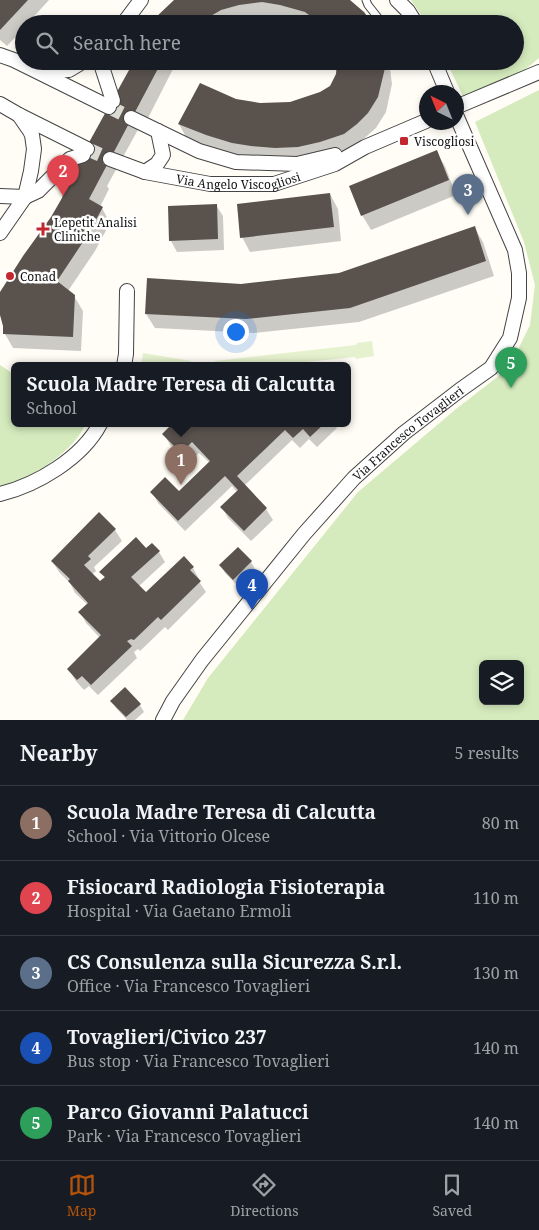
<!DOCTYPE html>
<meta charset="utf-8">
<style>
:root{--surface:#171b24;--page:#20242c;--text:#f1f3f6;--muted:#9ea1a6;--line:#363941;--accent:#b45309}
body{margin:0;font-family:"Noto Serif",serif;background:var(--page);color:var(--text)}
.controls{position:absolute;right:15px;bottom:15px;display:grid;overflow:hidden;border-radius:8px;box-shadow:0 2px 8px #0003}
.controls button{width:45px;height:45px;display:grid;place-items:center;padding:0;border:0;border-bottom:1px solid var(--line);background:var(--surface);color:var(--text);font:25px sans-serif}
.compass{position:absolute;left:419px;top:85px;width:45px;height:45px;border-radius:50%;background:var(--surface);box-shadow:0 2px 8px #0003;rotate:317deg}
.you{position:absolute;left:235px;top:331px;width:18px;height:18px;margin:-12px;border:4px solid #fff;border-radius:50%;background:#1a73e8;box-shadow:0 0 0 8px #1a73e833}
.badge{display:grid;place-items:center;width:32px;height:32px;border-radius:50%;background:var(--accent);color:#fff;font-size:16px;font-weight:700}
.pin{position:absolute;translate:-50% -41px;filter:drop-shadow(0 1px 2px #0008)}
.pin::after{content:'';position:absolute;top:26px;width:18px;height:15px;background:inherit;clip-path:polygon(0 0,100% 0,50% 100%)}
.popup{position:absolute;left:11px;top:362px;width:340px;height:65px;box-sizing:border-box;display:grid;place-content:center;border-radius:8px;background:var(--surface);filter:drop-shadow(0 1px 4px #0005);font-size:16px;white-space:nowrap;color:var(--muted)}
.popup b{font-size:19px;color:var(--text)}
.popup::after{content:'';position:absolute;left:50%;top:100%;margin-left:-10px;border:10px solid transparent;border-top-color:var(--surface)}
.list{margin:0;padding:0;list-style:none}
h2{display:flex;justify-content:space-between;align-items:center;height:65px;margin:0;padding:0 20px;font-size:21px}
h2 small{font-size:16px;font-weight:400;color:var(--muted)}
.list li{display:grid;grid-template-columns:32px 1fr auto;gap:15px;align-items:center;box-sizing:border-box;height:75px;padding:0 20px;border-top:1px solid var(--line)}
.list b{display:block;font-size:19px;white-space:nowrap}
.list p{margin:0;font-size:16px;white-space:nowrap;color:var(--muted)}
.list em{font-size:16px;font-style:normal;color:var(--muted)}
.icon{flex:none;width:28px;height:28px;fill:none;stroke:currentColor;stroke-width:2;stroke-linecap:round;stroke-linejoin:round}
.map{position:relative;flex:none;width:539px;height:720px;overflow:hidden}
.search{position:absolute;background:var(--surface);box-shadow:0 2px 8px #0003;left:15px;right:15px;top:15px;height:55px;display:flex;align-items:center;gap:12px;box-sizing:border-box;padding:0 18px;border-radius:28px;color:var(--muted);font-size:19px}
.sheet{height:440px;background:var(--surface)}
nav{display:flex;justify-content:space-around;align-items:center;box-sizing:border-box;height:70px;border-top:1px solid var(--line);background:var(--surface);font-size:14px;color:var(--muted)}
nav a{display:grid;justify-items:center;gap:2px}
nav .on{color:var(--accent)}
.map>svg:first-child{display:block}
.green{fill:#d5ebbd;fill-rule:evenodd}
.pitch{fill:#e6f2cf}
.shadow{fill:#0003}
.building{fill:#5a524d}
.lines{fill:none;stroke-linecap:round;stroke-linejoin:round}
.street-tunnel{stroke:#dbdad3;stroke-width:14;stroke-dasharray:14 7;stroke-linecap:butt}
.lane-casing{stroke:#444;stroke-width:9}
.street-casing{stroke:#444;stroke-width:16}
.lane{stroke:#fff;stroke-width:7}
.street{stroke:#fff;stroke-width:14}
.poi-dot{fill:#c4262e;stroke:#fff;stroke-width:2}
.labels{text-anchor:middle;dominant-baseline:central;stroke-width:5;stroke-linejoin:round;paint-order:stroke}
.poi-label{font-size:12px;fill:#111;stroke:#fff;text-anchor:start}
.street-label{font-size:12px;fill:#111;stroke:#fff}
</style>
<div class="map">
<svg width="539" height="720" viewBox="0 0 539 720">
<rect width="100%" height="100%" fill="#fffdf5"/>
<g class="green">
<path d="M411,0H539V58C517,78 491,89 465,100L446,61H515V24H427Z"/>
<path d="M539,90V720H183L208,678L358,492L456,409L509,368L530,325L535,285L524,242L475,122ZM483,664H520V701H483Z"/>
<path d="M0,365L15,375V424H83L85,425C73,452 29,481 0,486Z"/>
</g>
<g class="pitch">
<polygon points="372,341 374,356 356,359 355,357 267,366 216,366 215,361 356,345 357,343"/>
<polygon points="143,353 191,361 190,366 141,366"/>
</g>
<g class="shadow">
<polygon points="0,0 49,0 27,24 24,24 24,28 7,46 0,40"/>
<polygon points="176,0 348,0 371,24 306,24 289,19 271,16 248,19 232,24 152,24"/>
<polygon points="135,61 180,61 173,69 148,118 145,117 107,186 109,189 100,207 102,208 110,223 95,251 68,291 74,296 83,311 81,351 13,348 5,334 5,326 0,315 0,294 52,218"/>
<polygon points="342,61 389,61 392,84 386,112 376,128 352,149 329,157 306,161 241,157 215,149 187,139 179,124 236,100 260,105 291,103 321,93 331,87"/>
<polygon points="436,152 445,166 456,195 371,230 362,215"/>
<polygon points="330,194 338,209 341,241 250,252 242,237"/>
<polygon points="216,205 223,216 224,250 177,252 171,241"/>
<polygon points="474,227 483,242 494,276 359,322 254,333 155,328 146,314 241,285 339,274"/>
<polygon points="174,424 185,424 189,427 192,424 334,424 337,428 317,447 309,439 300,448 292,440 244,486 266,509 273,520 251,541 228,518 222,507 237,492 232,486 185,531 158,503 152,492 179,493 210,463 199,453 188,463 170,445 164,434"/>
<polygon points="99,514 115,530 122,541 94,567 96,571 91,575 100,583 105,578 101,572 146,550 159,552 165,562 138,587 145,594 193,568 199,579 198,580 206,592 168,630 165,627 140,651 138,649 134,652 137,658 98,695 89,686 84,690 75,680 69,669 100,638 86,623 80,612 88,605 75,593 70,583 59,572 52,561"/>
<polygon points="238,549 251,562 255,569 238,586 225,573 221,566"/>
<polygon points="112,701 140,705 144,712 135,720 127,720 116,708"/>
</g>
<g class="building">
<polygon points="0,0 28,0 0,30"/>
<polygon points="174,0 350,0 364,12 373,24 321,24 305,12 280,5 262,2 239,5 221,10 197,24 151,24 154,19"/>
<polygon points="134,61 162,61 89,199 103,207 87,236 57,281 75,295 73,337 3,334 3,326 0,315 0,292 23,256 51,217 62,198 66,184"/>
<polygon points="339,61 384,61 385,68 378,97 368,113 357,124 344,134 320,142 298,147 275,148 251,146 232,143 206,135 178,124 200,83 236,99 260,103 290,102 320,92 330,86 336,74 337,62"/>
<polygon points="437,150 449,180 361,216 349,186"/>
<polygon points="330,193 334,227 240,238 237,204"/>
<polygon points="217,204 218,239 169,241 168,206"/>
<polygon points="475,226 486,261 350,308 246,319 145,314 147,278 241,284 339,273"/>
<polygon points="172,424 187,424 189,425 190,424 324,424 310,437 303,429 293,438 285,430 237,476 267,508 244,531 220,507 238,490 225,476 178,521 150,492 165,477 179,491 210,461 192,442 181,453 162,434"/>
<polygon points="99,512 116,529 88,556 91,559 84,565 100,581 105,577 99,572 136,537 146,548 152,543 160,551 131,577 146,592 184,556 194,567 190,570 201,581 161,620 158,617 134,640 131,639 127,641 132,646 91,685 82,676 77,680 67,669 101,635 78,612 88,603 68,581 70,579 51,561"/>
<polygon points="238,547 252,561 233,580 219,565"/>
<polygon points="125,687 141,704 126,717 110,701"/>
</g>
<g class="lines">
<g class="street-tunnel">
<polyline points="109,107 131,118"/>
<polyline points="87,149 110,159"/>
</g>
<g class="lane-casing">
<polyline id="lane" points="366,0 368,5 383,24"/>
</g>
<g class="street-casing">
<g id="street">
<polyline points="397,0 408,11 416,24"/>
<polyline points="123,24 141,0"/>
<polyline points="0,55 14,60 109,107"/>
<polyline points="104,61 102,67 113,101"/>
<polyline points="434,61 447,92"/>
<polyline points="40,72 69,70 84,61"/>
<polyline points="0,104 19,115 87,149"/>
<polyline points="456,107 539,72"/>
<polyline points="131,118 199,151 236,162 297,164 335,155"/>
<path id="s1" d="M110,159L145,172L210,184H274L335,164L365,147L426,121"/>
<polyline points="145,172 157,164 163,155 158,131"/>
<polyline points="0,196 25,197"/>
<polyline points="25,197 38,191 70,159 83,155"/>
<polyline points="0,233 25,197 31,171 34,149 32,135 30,131 19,115"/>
<polyline points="124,366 126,354 127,291"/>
<path d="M0,494C37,485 82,458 100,424"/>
<path id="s2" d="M163,720L173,701L202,660L304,534L354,478L404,433L460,390L491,368L510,338L519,298V273L515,250L456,115"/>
</g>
</g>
<use href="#lane" class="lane"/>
<use href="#street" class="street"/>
</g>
<g class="poi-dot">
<rect x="399" y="136" width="10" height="10" rx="2.5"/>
<path d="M40.5 221.5h5v5h5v5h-5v5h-5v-5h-5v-5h5z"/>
<circle cx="10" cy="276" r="5"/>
</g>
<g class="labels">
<g class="poi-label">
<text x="414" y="141">Viscogliosi</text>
<text x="54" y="222">Lepetit Analisi<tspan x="54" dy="14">Cliniche</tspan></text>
<text x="20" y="276">Conad</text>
</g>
<g class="street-label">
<text stroke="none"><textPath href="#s1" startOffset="132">Via Angelo Viscogliosi</textPath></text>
<text stroke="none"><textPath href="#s2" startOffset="379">Via Francesco Tovaglieri</textPath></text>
</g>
</g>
</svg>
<div class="controls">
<button><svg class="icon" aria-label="layers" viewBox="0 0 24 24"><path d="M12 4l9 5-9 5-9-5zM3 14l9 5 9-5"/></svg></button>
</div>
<svg class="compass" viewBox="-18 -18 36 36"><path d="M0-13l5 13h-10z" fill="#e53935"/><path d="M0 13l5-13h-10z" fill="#9ea1a6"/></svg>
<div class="you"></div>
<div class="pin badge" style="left:181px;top:485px;background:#8d6e63">1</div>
<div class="popup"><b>Scuola Madre Teresa di Calcutta</b>School</div>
<div class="pin badge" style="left:63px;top:196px;background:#e0444e">2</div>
<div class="pin badge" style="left:468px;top:215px;background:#5c6f8a">3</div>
<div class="pin badge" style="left:252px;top:610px;background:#1a4fb4">4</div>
<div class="pin badge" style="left:511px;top:388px;background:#2e9e5b">5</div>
<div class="search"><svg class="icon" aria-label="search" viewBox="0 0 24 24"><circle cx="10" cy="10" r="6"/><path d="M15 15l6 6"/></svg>Search here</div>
</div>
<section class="sheet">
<h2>Nearby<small>5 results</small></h2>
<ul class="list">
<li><span class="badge" style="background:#8d6e63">1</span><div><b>Scuola Madre Teresa di Calcutta</b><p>School · Via Vittorio Olcese</p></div><em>80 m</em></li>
<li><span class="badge" style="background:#e0444e">2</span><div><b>Fisiocard Radiologia Fisioterapia</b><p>Hospital · Via Gaetano Ermoli</p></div><em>110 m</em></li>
<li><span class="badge" style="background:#5c6f8a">3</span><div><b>CS Consulenza sulla Sicurezza S.r.l.</b><p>Office · Via Francesco Tovaglieri</p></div><em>130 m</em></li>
<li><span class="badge" style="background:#1a4fb4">4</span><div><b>Tovaglieri/Civico 237</b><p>Bus stop · Via Francesco Tovaglieri</p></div><em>140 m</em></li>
<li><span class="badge" style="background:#2e9e5b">5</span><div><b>Parco Giovanni Palatucci</b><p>Park · Via Francesco Tovaglieri</p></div><em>140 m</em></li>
</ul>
</section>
<nav>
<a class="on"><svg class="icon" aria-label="map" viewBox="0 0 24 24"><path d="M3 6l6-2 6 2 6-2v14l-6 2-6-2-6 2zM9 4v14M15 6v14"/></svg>Map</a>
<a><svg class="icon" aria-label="directions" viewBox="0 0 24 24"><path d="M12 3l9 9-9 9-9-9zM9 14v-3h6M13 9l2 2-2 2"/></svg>Directions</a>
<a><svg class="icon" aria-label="saved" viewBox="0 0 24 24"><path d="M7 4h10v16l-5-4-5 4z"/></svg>Saved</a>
</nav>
